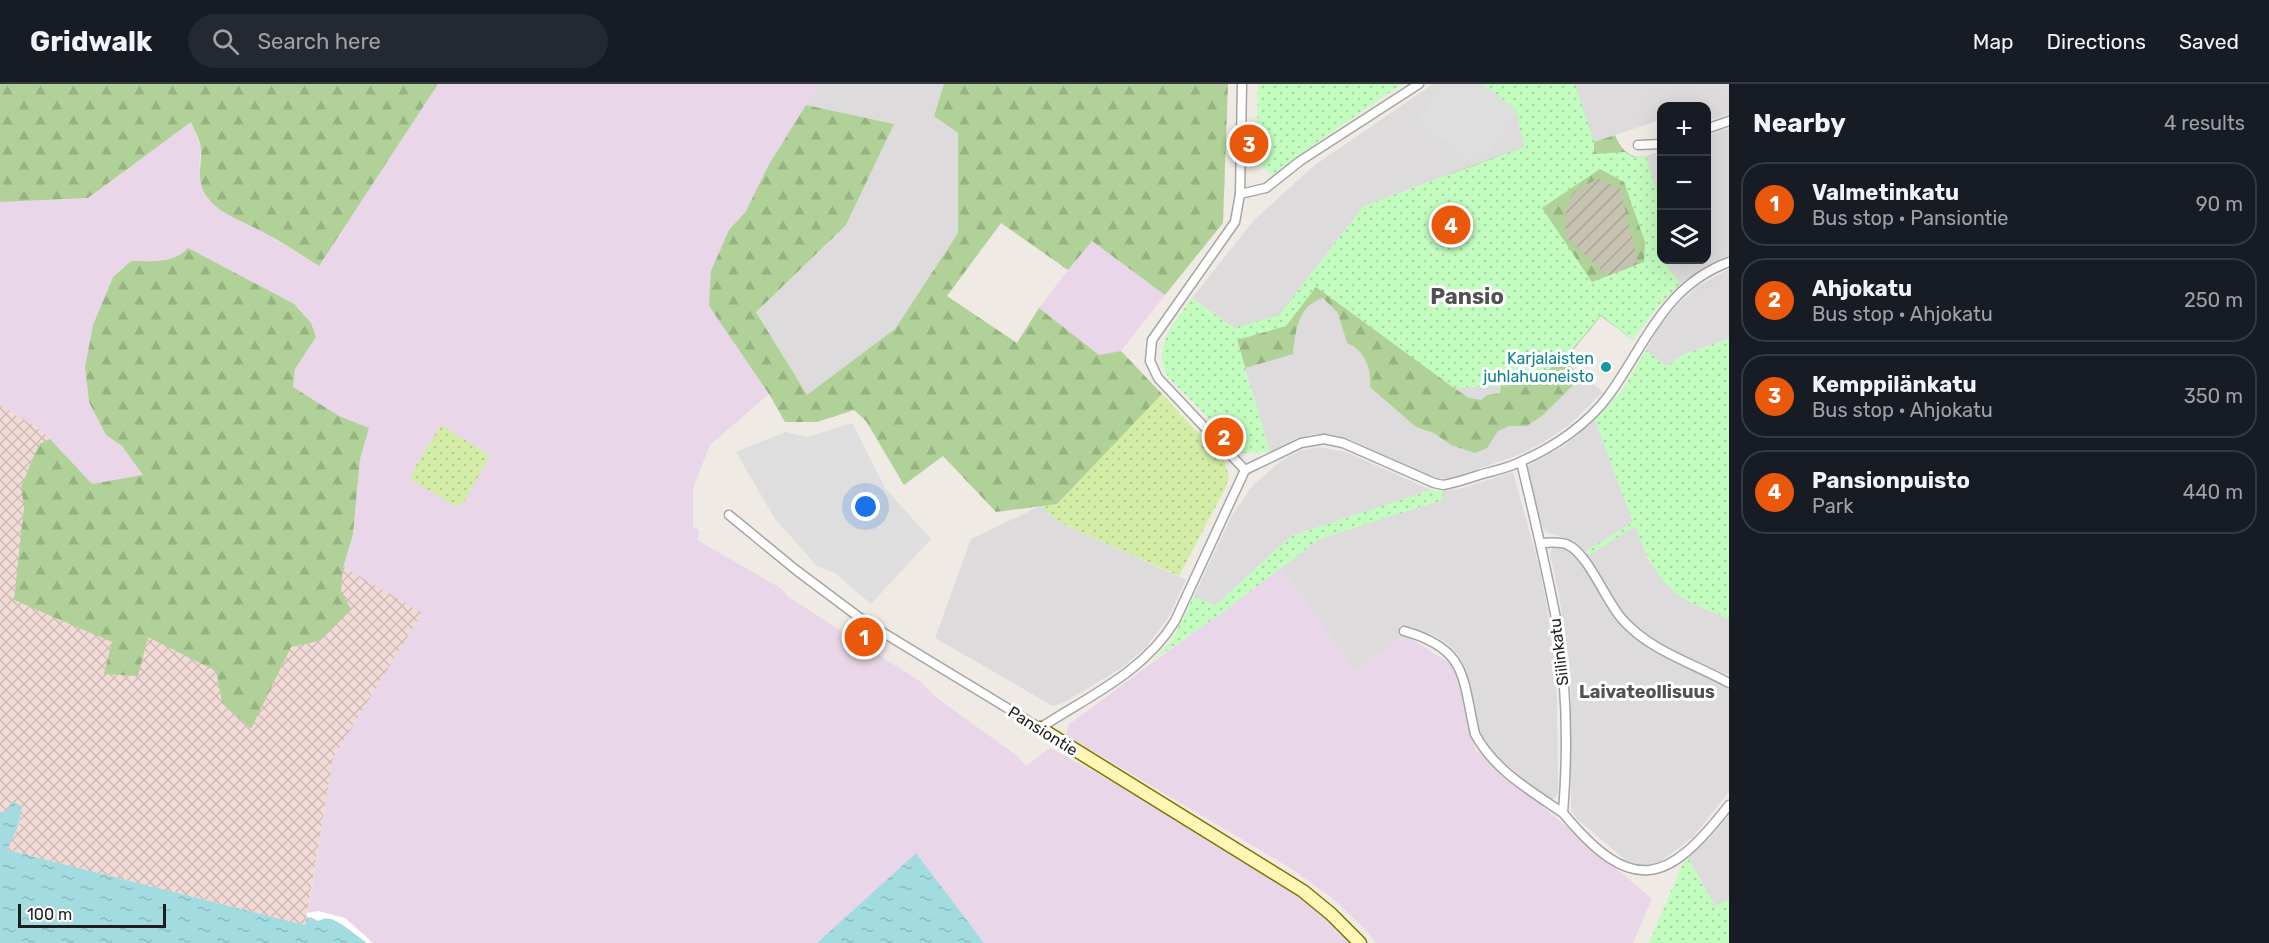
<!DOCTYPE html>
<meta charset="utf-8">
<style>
:root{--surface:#171b24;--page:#242831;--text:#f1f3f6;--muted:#9ea1a6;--line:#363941;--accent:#ea580c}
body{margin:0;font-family:Rubik,sans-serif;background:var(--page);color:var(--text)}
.controls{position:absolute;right:18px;top:18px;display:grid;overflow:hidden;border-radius:12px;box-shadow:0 6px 24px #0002}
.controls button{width:54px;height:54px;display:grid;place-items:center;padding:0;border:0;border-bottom:2px solid var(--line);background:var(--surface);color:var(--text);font:30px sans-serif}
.scale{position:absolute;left:18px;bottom:15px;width:148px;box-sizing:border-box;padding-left:6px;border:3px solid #1e1e1e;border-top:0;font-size:16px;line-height:21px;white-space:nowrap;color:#1e1e1e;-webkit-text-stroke:4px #fff;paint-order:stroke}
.you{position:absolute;left:866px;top:423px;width:21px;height:21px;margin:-15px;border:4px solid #fff;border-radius:50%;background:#1a73e8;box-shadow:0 0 0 9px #1a73e833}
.badge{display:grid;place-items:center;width:39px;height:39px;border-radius:50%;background:var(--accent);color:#fff;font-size:20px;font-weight:700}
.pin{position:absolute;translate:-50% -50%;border:3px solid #fff;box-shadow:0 2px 6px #0006}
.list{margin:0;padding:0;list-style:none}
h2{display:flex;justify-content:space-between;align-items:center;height:78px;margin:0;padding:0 24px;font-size:26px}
h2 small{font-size:20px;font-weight:400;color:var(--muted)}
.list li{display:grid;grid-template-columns:39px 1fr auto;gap:18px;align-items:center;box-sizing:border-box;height:84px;margin:0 12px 12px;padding:0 12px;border:2px solid var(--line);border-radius:24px}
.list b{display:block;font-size:22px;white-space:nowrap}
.list p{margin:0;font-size:20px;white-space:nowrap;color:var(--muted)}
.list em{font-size:20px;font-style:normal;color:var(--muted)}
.icon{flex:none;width:33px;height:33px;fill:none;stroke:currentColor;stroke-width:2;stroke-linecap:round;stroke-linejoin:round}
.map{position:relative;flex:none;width:1729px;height:859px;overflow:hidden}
header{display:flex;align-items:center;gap:36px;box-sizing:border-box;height:84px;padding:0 30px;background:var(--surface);border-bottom:2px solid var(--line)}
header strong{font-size:28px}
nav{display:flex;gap:33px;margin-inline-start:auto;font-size:21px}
.search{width:420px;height:54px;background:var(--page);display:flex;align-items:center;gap:15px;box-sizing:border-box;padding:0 21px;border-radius:33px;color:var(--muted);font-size:22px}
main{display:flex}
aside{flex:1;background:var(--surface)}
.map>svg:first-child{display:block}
.residential{fill:#dddbdc}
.industrial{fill:#e9d6e8}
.military{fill:url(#military-cross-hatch)}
.construction{fill:url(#construction-furrows)}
.grass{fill:url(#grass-dots)}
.forest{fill:url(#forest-firs);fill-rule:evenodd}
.park{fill:url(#park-dots);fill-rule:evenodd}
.parking{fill:#dedede}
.water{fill:url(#water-ripples)}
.pier{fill:#fff}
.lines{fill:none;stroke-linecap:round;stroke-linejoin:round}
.street-casing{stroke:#a5a5a5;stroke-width:11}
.secondary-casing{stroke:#7b7700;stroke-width:15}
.street{stroke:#fff;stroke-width:8}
.secondary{stroke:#fdf6b5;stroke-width:12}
.culture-dot{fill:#0f9aa8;stroke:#fff;stroke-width:2}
.labels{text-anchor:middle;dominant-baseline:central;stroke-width:6;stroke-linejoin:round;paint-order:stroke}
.culture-label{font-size:16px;fill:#0d838f;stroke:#fff;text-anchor:end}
.street-label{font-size:16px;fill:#1e1e1e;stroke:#fff}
.neighbourhood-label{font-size:18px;font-weight:bold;fill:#515151;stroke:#fff}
.district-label{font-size:22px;font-weight:bold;fill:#515151;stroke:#fff}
</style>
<header>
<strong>Gridwalk</strong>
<div class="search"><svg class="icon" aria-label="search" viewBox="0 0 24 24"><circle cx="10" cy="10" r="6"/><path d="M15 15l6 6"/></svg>Search here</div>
<nav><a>Map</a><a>Directions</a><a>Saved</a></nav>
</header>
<main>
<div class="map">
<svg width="1729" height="859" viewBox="0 0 1729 859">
<defs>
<pattern id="military-cross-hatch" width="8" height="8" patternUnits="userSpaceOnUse" patternTransform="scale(1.5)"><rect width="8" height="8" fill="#f2dad7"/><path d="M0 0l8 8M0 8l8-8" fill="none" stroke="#cfbbb8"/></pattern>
<pattern id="construction-furrows" width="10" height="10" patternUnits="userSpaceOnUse" patternTransform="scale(1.5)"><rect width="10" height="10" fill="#c5c2af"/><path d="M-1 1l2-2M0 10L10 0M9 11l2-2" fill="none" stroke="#a9a696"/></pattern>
<pattern id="grass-dots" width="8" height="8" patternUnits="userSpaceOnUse" patternTransform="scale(1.5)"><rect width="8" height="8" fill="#d3eda7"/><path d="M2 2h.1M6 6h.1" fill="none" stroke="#b5cb8f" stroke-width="1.8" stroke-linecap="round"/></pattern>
<pattern id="forest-firs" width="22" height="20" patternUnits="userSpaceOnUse" patternTransform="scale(1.5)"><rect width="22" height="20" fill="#b0d197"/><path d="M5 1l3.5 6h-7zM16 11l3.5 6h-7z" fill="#97b382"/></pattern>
<pattern id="park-dots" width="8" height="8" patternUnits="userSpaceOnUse" patternTransform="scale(1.5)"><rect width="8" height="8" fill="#c3fcbf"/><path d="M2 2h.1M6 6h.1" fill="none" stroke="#a7d8a4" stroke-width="1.8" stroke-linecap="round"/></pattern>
<pattern id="water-ripples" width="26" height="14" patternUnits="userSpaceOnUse" patternTransform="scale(1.5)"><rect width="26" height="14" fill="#a2dbe0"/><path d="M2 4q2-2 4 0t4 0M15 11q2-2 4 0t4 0" fill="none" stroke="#8bbcc0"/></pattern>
</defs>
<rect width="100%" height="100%" fill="#f0eae4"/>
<g class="residential">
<polygon points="819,0 944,0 934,32 958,49 958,149 895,245 807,312 756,227 846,141 894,40 806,21"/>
<polygon points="1433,0 1483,0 1516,26 1524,63 1364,122 1279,231 1234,244 1192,214 1254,136 1315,81"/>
<polygon points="1575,0 1729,0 1729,30 1707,37 1706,22 1662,22 1661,48 1657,37 1594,58"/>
<polygon points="1729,44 1729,171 1706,182 1680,200 1663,176 1706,176 1707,52"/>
<polygon points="1661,67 1661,173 1658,168 1661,119 1646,72"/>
<polygon points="1729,185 1729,255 1684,270 1666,282 1646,266 1660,242 1677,221 1697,203"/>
<polygon points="1316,203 1454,304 1532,300 1561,275 1603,308 1569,341 1544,358 1516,372 1451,394 1438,394 1427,390 1351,356 1331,350 1315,350 1296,354 1270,368 1237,256 1286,242"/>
<polygon points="1595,336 1633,438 1585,468 1568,455 1546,448 1543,444 1526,385 1529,381 1564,362"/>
<polygon points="1319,363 1346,368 1431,406 1291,452 1215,522 1194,512 1231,433 1253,401 1281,377 1300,367"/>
<polygon points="1513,388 1540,486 1552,550 1557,615 1558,708 1556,713 1552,715 1545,713 1482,660 1466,585 1458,570 1447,559 1433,551 1398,541 1405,551 1355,587 1281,484 1319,455 1442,416 1443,407 1463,404"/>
<polygon points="1040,422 1059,438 1186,496 1168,534 1146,563 1123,583 1065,618 1053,622 935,554 971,455"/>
<polygon points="1635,442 1648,475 1667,501 1693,520 1729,535 1729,591 1665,563 1652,554 1628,534 1613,516 1588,472"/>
<polygon points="1560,462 1575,471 1586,483 1607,522 1629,547 1661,571 1729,602 1729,708 1693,753 1654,782 1636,783 1629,779 1576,734 1571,725 1571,611 1568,571 1559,511 1550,470 1553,463"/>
<polygon points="1729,731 1729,815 1715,822 1688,774 1711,753"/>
</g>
<g class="industrial">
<polygon points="438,0 819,0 768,82 746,127 729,146 709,222 769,310 710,361 693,404 693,443 697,444 700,448 697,456 782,505 787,512 921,598 934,612 1016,671 1026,682 1050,664 1128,706 1283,801 1333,839 1351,859 984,859 916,769 817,859 367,859 343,841 307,833 333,674 422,529 343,484 353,450 360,375 369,344 339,332 293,303 295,285 316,253 188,165 180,173 157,177 131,177 113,193 93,241 85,283 89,318 106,351 122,362 143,391 92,400 42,347 0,321 0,118 88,114 191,38 201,64 199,81 206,110 212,118 232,133 261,147 319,182"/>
<polygon points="1091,156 1165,211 1121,267 1099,271 1039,224"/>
<polygon points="1281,484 1355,587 1405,551 1457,584 1475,665 1652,815 1633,859 1376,859 1365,845 1331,813 1290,784 1066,651 1069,640 1072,638"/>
</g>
<polygon class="military" points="0,321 42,347 92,400 143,391 242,423 422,529 333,674 305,841 6,766 20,738 19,733 22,723 11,720 8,727 0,728"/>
<polygon class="construction" points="1600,85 1624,98 1644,178 1592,198 1542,124"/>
<g class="grass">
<polygon points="1162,310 1224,377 1229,392 1226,403 1179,492 1059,438 1040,422 1057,420"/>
<polygon points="441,341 486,369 489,373 464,418 458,422 454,421 410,395 413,391 411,390"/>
</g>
<g class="forest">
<path d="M0,0H438L319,182C300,170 282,158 263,148C243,137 214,129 203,106C197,92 202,78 201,64C200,56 194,46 191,38L88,114L0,118Z"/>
<polygon points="944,0 1228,0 1223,139 1165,211 1092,157 1068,186 1001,139 947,212 1017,259 1039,224 1099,271 1121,267 1162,310 1057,420 996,428 943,372 904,401 866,337 854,326 817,338 785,338 769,310 709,222 711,187 729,146 746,127 768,82 806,21 894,40 846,141 756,228 807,311 895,245 958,149 958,49 934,32"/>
<path d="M1575,0L1594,58L1615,51C1621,65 1629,76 1646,72L1661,119L1658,168L1680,200L1658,222L1615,189L1637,180C1634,155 1625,131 1621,105L1599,95C1567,107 1563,121 1566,153L1608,192L1637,244L1633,256L1601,232L1564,277L1582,292L1543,331L1527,342H1509L1498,347L1487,364L1475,369L1451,361L1434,349L1416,343L1370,303C1372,284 1364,266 1347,259L1338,229L1323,214C1298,221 1295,248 1293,270L1245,284L1234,244L1279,231L1295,211L1452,89L1524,63L1516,26ZM1453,291L1506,296L1501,301L1500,309L1487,311L1481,316L1469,314L1454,304Z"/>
<path d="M188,164L294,220L311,239L316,253L295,285L293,303L339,332L369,344L360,375L353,450L343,484L341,508L351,525L318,557L291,563L251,645L222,618L216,587L148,553L138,592L104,590L112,558L14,516L24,423L21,403L39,360L50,355L92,400L143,391L122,362L106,351L89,318L85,283L93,241L113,193L131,177C151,177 174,180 188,164Z"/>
</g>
<g class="park">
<polygon points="1258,0 1402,0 1297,72 1273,91 1256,78"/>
<path d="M1483,0H1575L1594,58V70L1625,68L1633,73L1646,72L1661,119L1658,168L1680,200L1658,222L1633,256L1601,231L1563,277L1560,276L1532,300L1454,304L1316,203L1286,242L1237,256L1270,368L1243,369L1168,293C1150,263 1176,237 1192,214L1234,244L1279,231L1364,122L1524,63L1516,26ZM1600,85L1624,98L1645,158L1644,178L1592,198L1542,124Z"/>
<path d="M1729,255V535C1717,529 1705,526 1694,520C1660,504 1648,475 1635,442L1588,472L1585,468L1633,438L1595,336L1624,304L1646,266L1667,282L1684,270Z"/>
<polygon points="1431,406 1443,407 1442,416 1319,455 1222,529 1152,577 1173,555 1194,512 1215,522 1291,452"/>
<polygon points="1688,774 1715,822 1729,815 1729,859 1649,859 1684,777"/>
</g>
<g class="parking">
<polygon points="1446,0 1482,0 1516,26 1517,31 1483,77 1477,72 1472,78 1417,36"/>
<polygon points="852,339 885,404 931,455 871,520 835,489 817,482 775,435 736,368 785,348 807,353"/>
</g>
<g class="water">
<polygon points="14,718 22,723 18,742 7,766 305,841 307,833 314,835 332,835 343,841 367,859 0,859 0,728 8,727 11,719"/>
<polygon points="916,769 984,859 817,859"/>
</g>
<polygon class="pier" points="318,827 345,834 373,859 367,859 343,841 332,835 325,834 318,837 311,833 307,833 307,829"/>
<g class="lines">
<g class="street-casing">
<g id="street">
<polyline points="1242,0 1240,110 1235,138 1152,256 1150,277 1158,294 1245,386"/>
<polyline points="1706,45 1729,37"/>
<polyline points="1638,61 1662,60"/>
<polyline points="1240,110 1266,104 1300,77 1419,0"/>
<path d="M1521,378C1534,432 1547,486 1557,540C1567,602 1568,667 1563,729C1632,812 1667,801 1729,721"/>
<path d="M729,431L796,486L864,537L1040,644C1089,612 1144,588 1175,537L1245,386L1301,359L1324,355L1343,359L1434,399L1443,401C1455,399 1467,395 1479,391C1493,387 1509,384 1522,377C1554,363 1588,340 1609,311C1646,260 1664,202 1729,178"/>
<path d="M1541,459C1550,459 1560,457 1568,461C1588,470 1606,517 1622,535C1650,567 1693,579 1729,599"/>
<path d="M1404,547C1468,565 1462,593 1475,650C1494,686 1531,707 1563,729"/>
</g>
</g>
<g class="secondary-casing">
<polyline id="secondary" points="1040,644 1303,807 1331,830 1360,859"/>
</g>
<use href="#street" class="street"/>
<use href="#secondary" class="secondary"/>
</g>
<circle class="culture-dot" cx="1606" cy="283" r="6"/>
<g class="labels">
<g class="culture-label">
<text x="1594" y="274">Karjalaisten<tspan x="1594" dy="18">juhlahuoneisto</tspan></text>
</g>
<g class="street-label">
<text transform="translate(1559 568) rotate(-97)">Siilinkatu</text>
<text transform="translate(1043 647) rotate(32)">Pansiontie</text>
</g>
<g class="neighbourhood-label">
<text x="1647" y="608">Laivateollisuus</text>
</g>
<g class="district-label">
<text x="1467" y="212">Pansio</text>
</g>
</g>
</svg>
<div class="controls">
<button>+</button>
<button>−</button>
<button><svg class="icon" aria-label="layers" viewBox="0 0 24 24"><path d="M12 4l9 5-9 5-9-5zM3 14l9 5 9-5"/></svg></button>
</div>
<div class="scale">100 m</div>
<div class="you"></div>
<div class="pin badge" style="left:864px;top:553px">1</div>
<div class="pin badge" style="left:1224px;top:353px">2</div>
<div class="pin badge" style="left:1249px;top:60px">3</div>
<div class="pin badge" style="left:1451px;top:141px">4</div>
</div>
<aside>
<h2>Nearby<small>4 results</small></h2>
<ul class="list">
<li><span class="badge">1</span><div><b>Valmetinkatu</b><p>Bus stop · Pansiontie</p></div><em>90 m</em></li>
<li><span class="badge">2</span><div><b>Ahjokatu</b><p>Bus stop · Ahjokatu</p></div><em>250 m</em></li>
<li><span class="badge">3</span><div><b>Kemppilänkatu</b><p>Bus stop · Ahjokatu</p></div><em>350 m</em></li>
<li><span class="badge">4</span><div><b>Pansionpuisto</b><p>Park</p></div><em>440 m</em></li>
</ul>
</aside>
</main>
